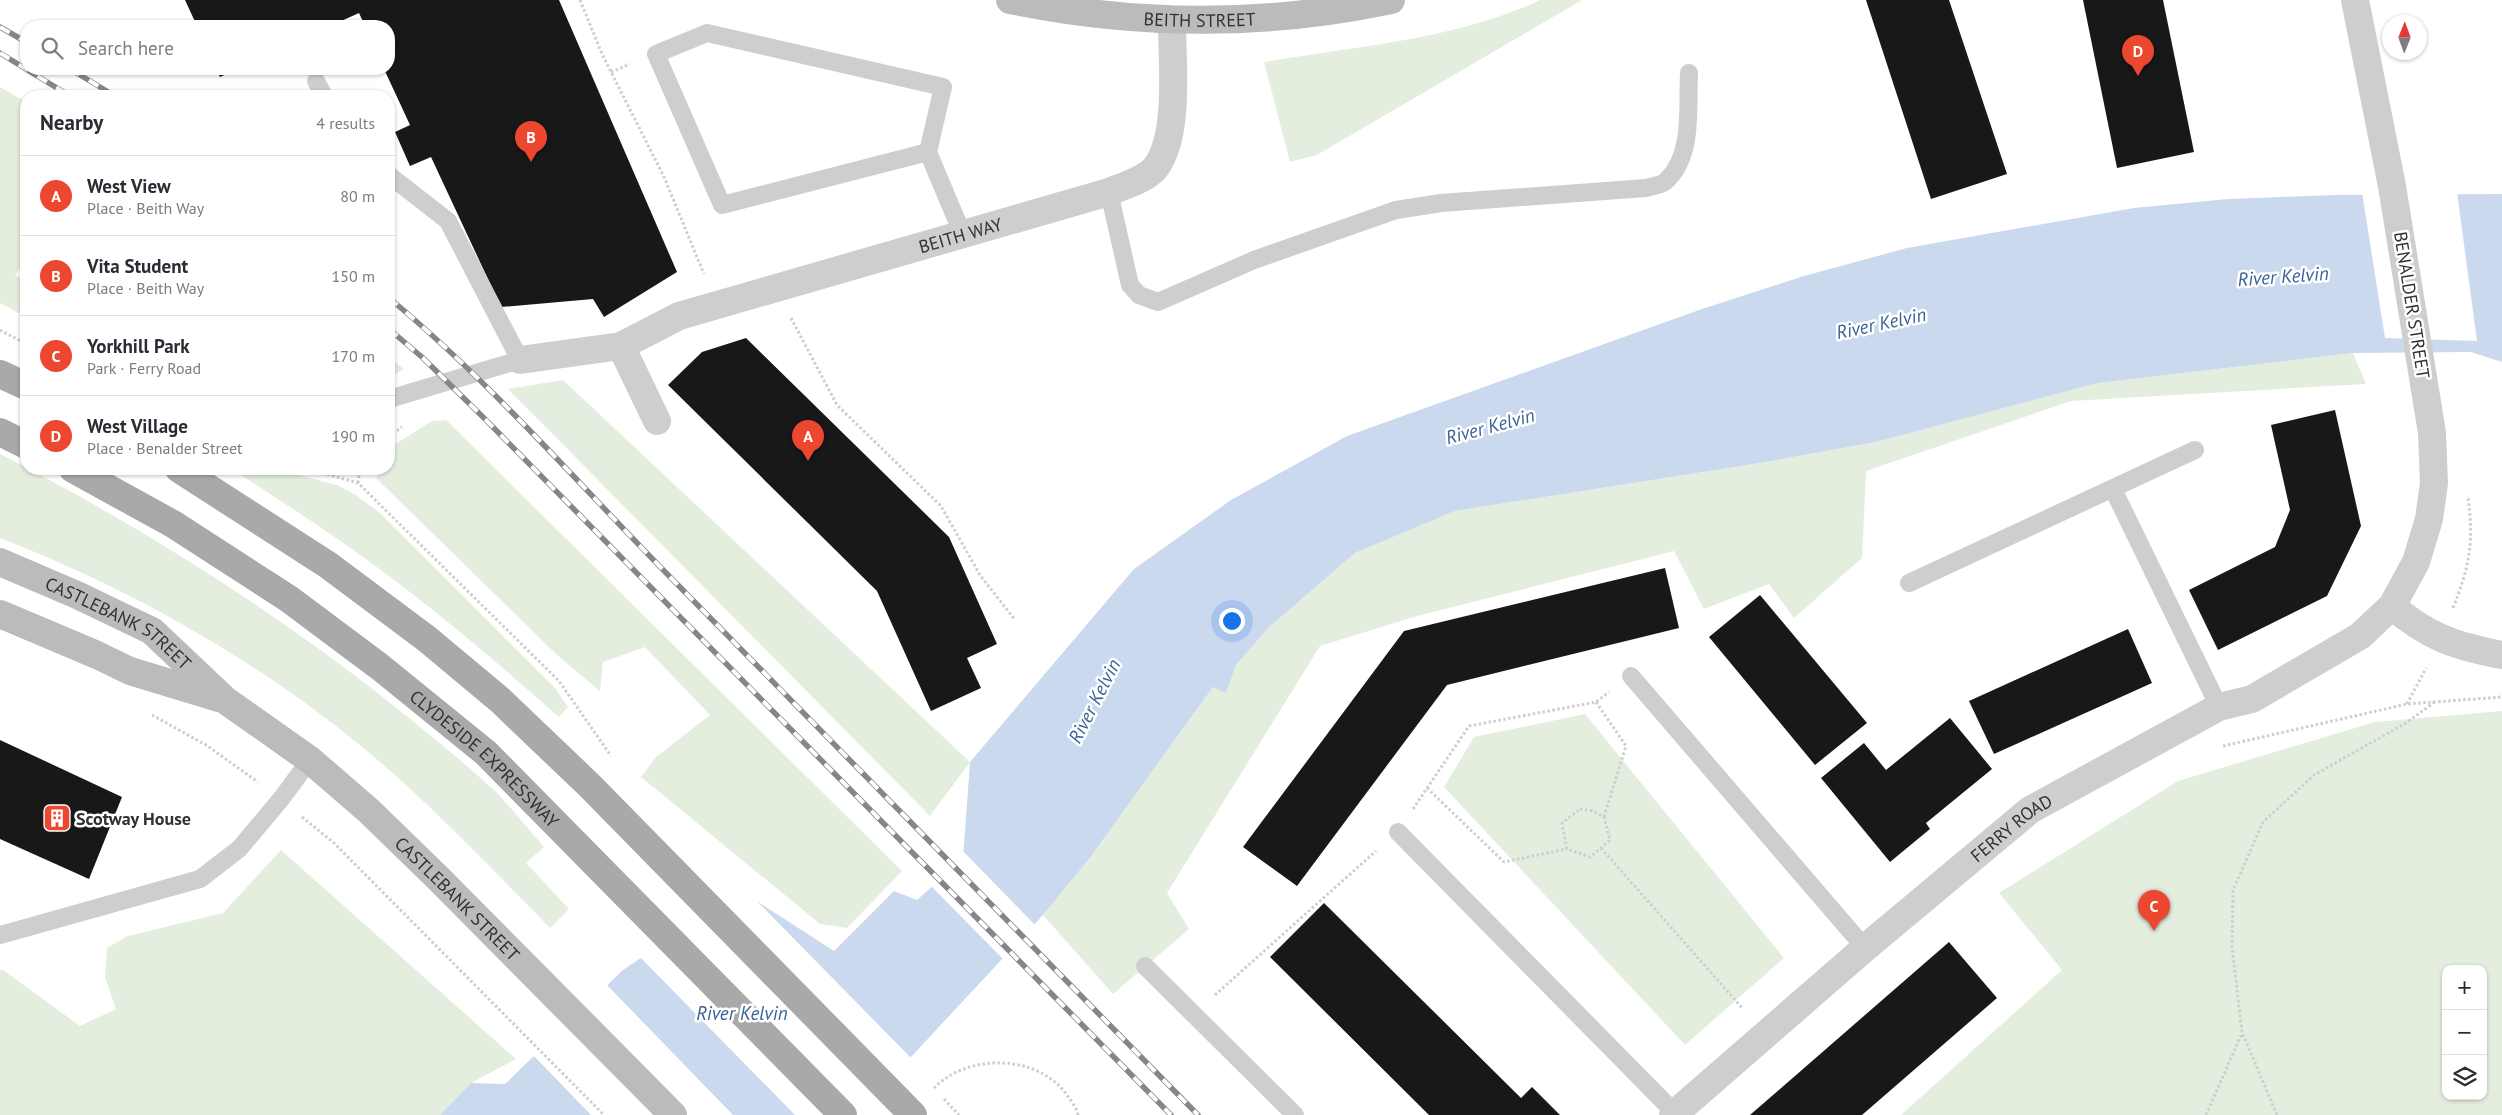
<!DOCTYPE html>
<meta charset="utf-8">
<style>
:root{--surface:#fff;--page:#f7f7f7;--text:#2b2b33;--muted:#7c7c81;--line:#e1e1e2;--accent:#ec472f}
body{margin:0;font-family:"PT Sans",sans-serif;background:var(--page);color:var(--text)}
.controls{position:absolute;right:15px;bottom:15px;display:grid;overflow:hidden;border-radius:10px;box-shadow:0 1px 4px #0004}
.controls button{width:45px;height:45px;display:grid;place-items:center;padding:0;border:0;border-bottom:1px solid var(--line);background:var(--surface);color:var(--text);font:25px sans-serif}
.compass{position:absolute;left:2382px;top:15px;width:45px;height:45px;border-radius:50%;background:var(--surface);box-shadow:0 1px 4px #0004;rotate:1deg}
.you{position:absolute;left:1231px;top:620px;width:18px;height:18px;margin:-12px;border:4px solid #fff;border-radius:50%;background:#1a73e8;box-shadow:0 0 0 8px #1a73e833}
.badge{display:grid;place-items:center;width:32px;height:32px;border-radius:50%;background:var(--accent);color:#fff;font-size:16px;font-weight:700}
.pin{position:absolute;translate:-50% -41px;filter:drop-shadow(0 1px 2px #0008)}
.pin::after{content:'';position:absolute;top:26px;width:18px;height:15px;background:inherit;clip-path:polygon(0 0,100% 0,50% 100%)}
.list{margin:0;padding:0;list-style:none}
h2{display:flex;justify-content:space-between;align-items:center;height:65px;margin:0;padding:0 20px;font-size:21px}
h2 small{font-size:16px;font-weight:400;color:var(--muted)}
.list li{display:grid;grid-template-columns:32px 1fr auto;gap:15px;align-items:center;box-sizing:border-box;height:80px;padding:0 20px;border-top:1px solid var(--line)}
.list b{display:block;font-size:19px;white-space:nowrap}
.list p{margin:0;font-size:16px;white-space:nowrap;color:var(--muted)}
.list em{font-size:16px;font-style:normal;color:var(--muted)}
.icon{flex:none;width:28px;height:28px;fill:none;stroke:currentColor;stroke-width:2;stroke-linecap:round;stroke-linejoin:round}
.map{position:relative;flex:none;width:2502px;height:1115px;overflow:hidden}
.search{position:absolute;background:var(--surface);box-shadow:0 1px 4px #0004;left:20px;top:20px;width:375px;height:55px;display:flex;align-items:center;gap:12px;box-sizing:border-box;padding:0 18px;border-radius:20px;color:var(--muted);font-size:19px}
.panel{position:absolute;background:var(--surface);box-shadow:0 1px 4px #0004;left:20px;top:90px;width:375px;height:385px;border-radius:20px}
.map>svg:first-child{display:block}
.green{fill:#e4eedf;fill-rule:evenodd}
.water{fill:#cbd9ee}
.pier{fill:#fff}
.building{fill:#181818}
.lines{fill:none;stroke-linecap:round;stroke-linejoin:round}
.path{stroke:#cecece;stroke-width:3;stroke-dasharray:2.5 2.5;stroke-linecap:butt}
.lane{stroke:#cecece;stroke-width:18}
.street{stroke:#cecece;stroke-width:28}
.secondary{stroke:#bbb;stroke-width:28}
.primary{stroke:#a9a9a9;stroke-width:28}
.rail-casing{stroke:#868686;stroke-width:5.5}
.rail{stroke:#fff;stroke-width:4;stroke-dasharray:11;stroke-linecap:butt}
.labels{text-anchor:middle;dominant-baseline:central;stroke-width:5;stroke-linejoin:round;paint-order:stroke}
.street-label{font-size:18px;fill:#313131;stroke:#fff}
.poi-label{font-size:18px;font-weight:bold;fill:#313131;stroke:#fff;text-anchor:start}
.water-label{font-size:19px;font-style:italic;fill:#3b6197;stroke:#fff}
</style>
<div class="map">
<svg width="2502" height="1115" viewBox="0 0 2502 1115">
<rect width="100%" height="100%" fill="#fff"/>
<g class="green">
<path d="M1540,0H1582L1317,155L1290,162L1264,62C1353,47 1459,39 1540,0Z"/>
<polygon points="0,87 26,102 26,261 15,275 26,282 26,317 0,303"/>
<polygon points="2353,353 2366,384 2071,401 1866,471 1862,558 1794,618 1769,584 1704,609 1674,551 1417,616 1320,646 1167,893 1189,929 1113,994 1043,915 1089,859 1213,687 1226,693 1236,665 1269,627 1355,553 1455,511 1760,463 1876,442 2098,383"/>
<polygon points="389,357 404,369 389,378"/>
<polygon points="563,380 970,762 930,816 508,389"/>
<polygon points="446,420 902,871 847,928 820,924 641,777 656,757 710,715 645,647 603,662 600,691 557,655 377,479 378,469 389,469 389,448 432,421"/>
<path d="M0,454C135,523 264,604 384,698C421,728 459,758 494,790C512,808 527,828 544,847L526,863L569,909L550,928C502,879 455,830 405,784C287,677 148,596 0,538Z"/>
<path d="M232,469H275L337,485L356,495L380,513L555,688L568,707L559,717C491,657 423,599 349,547C311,520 271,495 232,469Z"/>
<path d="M2502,711V1115H1901L2062,970L1999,893L2178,781L2375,722ZM2446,969H2483V1096H2446Z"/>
<polygon points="1585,714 1784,958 1685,1045 1444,787 1474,737"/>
<polygon points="281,850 516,1059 471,1083 440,1115 0,1115 0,970 3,970 80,1026 116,1009 105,977 107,948 128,936 223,913"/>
</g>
<polygon class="water" points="2502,194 2502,362 2471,352 2353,353 2098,383 1876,442 1760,463 1455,511 1355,553 1269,627 1236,665 1226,693 1213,687 1089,859 1043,915 857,1115 440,1115 471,1083 505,1084 623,970 741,891 834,951 894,891 917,900 963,859 970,762 1134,569 1231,500 1347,436 1702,309 1804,276 1907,248 2134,208 2228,199 2335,195"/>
<g class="pier">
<polygon points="2362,192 2457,192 2477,341 2385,338"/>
<polygon points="961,849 1036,926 1004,960 930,885 960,858"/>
<polygon points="740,888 749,893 912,1059 861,1115 795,1115 639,956"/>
<polygon points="605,983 733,1115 591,1115 532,1054"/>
</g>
<g class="building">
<polygon points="185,0 559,0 677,272 604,317 593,299 501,307 431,157 410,166 395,132 410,125 384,69 389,69 389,26 365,26 359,13 330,26 197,26"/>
<polygon points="1866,0 1949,0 2007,174 1931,199"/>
<polygon points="2083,0 2163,0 2194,152 2117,168"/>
<polygon points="216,69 237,69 220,77"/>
<polygon points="746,338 949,537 997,644 967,658 981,688 931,711 877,591 668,385 702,352"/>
<polygon points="2335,410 2361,526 2327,596 2218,650 2189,590 2275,547 2290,510 2271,425"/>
<polygon points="1665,568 1679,628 1447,685 1297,886 1243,847 1404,631"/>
<polygon points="1760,595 1867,723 1815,765 1709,637"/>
<polygon points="2128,629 2152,683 1994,754 1969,701"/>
<polygon points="1950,718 1992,769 1926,823 1930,829 1890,862 1821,778 1864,743 1886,770"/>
<polygon points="0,740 122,797 89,879 0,839"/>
<polygon points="1324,903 1521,1098 1532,1087 1560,1115 1429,1115 1270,957"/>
<polygon points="1949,942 1997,998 1862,1115 1750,1115"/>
</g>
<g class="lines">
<g class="path">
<polyline points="580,0 602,54 664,177 704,274"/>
<polyline points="611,72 630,64"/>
<polyline points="791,318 837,405 941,506 980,575 1015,620"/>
<polyline points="0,330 26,344"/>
<polyline points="389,437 402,427"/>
<polyline points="308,469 358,483 559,681 611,756"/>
<polyline points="358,483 360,469"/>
<path d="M2453,608C2470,565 2474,542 2468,497"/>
<polyline points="1596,702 1626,746 1604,817"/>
<polyline points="2407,704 2426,668"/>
<polyline points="152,715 206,745 258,782"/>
<polyline points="2223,746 2407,704 2502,697"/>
<polyline points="1427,788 1504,862 1567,849"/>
<polyline points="1413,809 1469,726 1596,702 1609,692"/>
<polygon points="1580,809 1593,811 1604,817 1610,840 1590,857 1567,849 1562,823"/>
<polyline points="302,817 334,843 604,1115"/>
<polyline points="1601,848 1743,1009"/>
<polyline points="1215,995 1376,851"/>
<path d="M934,1088C968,1053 1038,1054 1067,1095C1071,1101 1077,1108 1078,1115"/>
<polyline points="944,1099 959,1115"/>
<polyline points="2206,1115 2242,1033"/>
<polyline points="2277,1115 2242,1032 2232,947 2233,890 2263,822 2314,775 2406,723 2436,701"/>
</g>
<g class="lane">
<polyline points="316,81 324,96"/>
<polyline points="928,152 943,87 707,33 656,54 722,205 928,152 962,233"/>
<polyline points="389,175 448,221 520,360 389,399"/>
<path d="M1109,192L1130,285L1139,295L1158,302L1254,260L1396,210L1441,203L1646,188C1652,186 1663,185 1667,180C1694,154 1687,107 1689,73"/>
<polyline points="2113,489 2219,707"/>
<polyline points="1909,583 2195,450"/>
<polyline points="1631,676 1865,948"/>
<polyline points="1398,832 1675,1113"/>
<polyline points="0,935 200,879 239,849 281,799 310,760"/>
<polyline points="1145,966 1295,1115"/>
</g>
<g class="street">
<polyline points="621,346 657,421"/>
<path id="s1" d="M520,360L621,346L679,316L1109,192C1123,186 1146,180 1156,167C1180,135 1172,62 1172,21"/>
<path d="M2392,606C2428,637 2455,646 2502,655"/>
<path id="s2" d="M1673,1115L1865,948L2030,810L2219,707L2252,699L2360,636L2392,606L2416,562L2429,519L2434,483L2432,433L2392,186L2355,0"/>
</g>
<g class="secondary">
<path id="s3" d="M1010,0C1137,26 1263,27 1391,0"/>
<path id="s4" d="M0,562L77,595L152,631L225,700L310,760L369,811L438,878L673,1115"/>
<polyline points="0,614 97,655 130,671 219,698"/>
</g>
<g class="primary">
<polyline points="0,374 26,386"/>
<polyline points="0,432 26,445"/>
<path id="s5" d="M73,469L173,524L289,599L380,667L486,753L843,1115"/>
<polyline points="179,469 328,565 427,639 500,700 590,786 913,1115"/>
</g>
<g class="rail-casing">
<g id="rail">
<polyline points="0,27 26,42"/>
<polyline points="0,53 70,96"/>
<polyline points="70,69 115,96"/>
<path d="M389,298C493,384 581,487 676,583C850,760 1024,938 1198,1115"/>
<polyline points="389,329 423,358 484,418 1171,1115"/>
</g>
</g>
<use href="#rail" class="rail"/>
</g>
<defs>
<g id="building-square" transform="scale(1.4375)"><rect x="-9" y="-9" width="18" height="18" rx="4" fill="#ec472f" stroke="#fff"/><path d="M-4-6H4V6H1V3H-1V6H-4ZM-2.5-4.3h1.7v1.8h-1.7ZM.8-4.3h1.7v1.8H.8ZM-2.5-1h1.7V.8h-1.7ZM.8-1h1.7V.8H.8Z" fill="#fff"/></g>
</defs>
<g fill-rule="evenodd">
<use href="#building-square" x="57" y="818"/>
</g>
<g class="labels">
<g class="street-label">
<text stroke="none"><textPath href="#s3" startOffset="191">BEITH STREET</textPath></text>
<text stroke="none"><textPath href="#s1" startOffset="460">BEITH WAY</textPath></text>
<text transform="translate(2412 305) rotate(81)">BENALDER STREET</text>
<text stroke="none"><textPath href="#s4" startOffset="134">CASTLEBANK STREET</textPath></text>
<text stroke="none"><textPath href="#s5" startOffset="505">CLYDESIDE EXPRESSWAY</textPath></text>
<text stroke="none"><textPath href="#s2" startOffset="444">FERRY ROAD</textPath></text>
<text stroke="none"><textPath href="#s4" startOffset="574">CASTLEBANK STREET</textPath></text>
</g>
<g class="poi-label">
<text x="76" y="818">Scotway House</text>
</g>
<g class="water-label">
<text transform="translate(2283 276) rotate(-4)">River Kelvin</text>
<text transform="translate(1881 323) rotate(-12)">River Kelvin</text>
<text transform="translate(1490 426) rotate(-15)">River Kelvin</text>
<text transform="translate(1094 701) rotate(-63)">River Kelvin</text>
<text x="742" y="1013">River Kelvin</text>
</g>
</g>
</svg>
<div class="controls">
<button>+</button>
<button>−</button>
<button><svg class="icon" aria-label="layers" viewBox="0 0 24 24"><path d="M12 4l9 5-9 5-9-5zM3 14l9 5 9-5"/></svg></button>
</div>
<svg class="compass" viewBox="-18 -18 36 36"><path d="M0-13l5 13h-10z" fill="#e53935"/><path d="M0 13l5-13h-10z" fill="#7c7c81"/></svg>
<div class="you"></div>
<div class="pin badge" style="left:808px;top:461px">A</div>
<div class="pin badge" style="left:531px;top:162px">B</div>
<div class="pin badge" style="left:2154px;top:931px">C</div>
<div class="pin badge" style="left:2138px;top:76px">D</div>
<div class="search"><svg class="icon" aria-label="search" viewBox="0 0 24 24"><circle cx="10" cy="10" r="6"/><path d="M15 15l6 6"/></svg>Search here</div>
<section class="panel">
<h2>Nearby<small>4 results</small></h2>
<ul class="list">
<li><span class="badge">A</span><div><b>West View</b><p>Place · Beith Way</p></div><em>80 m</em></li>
<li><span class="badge">B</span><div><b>Vita Student</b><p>Place · Beith Way</p></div><em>150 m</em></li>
<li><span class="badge">C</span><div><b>Yorkhill Park</b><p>Park · Ferry Road</p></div><em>170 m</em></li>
<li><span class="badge">D</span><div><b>West Village</b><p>Place · Benalder Street</p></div><em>190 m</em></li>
</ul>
</section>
</div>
